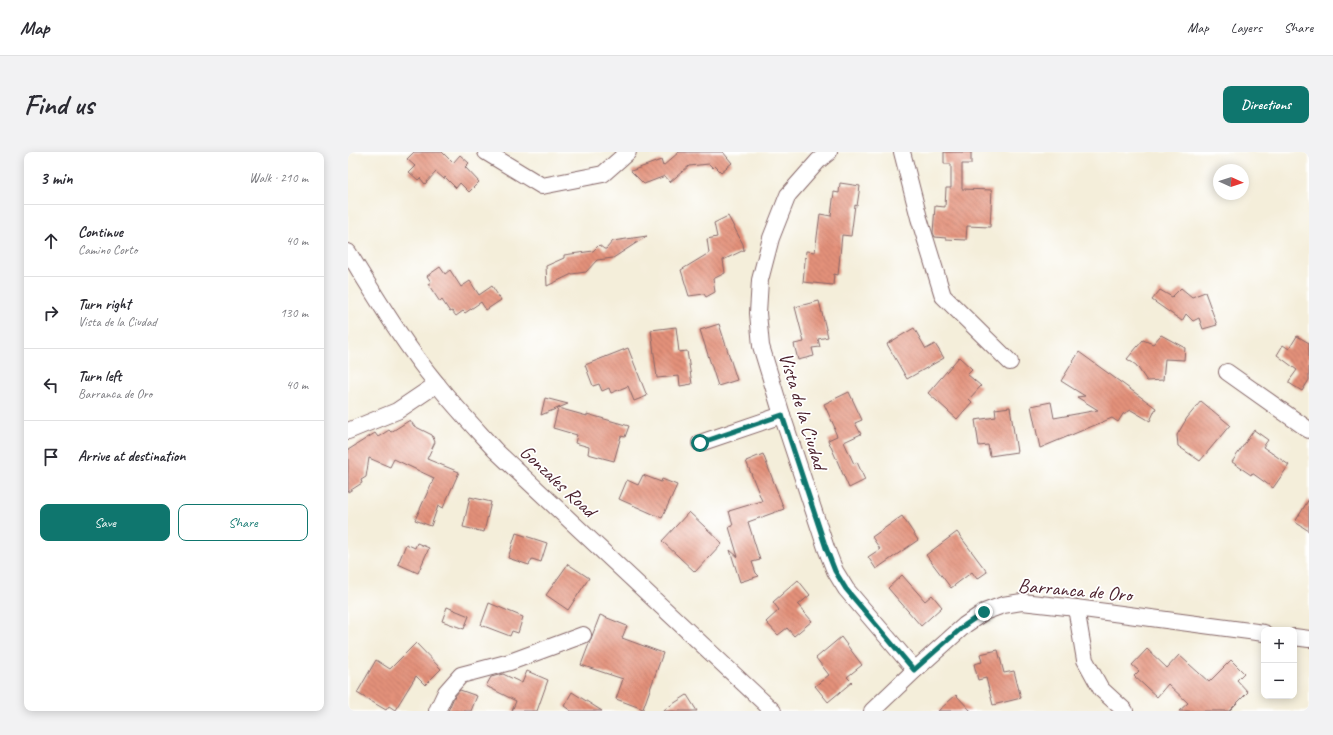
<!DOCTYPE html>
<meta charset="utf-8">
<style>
:root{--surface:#fff;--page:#f2f2f3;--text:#2b2b33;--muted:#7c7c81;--line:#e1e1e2;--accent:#0f766e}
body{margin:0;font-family:Caveat,sans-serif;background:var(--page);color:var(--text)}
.controls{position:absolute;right:12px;bottom:12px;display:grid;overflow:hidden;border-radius:8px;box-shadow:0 2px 10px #0003}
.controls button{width:36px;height:36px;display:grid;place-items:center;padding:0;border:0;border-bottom:1px solid var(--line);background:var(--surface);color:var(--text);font:20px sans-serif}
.compass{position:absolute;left:865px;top:12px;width:36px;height:36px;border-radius:50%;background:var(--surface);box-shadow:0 2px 10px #0003;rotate:93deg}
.stop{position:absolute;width:12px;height:12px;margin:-9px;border:3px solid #0f766e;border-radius:50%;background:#fff}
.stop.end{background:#0f766e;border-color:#fff;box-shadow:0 1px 4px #0008}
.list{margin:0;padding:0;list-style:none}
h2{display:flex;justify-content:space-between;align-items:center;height:52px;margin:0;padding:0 16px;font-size:17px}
h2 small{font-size:13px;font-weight:400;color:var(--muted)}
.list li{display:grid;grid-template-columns:26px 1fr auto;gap:12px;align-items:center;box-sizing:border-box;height:72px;padding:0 16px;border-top:1px solid var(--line)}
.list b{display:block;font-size:15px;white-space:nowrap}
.list p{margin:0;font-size:13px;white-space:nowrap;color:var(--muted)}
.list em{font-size:13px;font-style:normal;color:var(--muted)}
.actions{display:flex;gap:8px;padding:12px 16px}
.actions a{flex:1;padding:9px 0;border:1px solid var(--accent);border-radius:8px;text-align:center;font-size:14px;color:var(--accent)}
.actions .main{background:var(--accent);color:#fff}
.icon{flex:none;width:22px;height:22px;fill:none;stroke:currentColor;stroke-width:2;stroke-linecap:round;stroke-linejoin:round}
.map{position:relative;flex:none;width:961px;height:559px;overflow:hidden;border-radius:8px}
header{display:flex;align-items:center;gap:24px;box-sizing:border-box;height:56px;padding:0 20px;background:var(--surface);border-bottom:1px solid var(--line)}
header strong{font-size:19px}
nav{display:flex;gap:22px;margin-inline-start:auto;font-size:14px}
.intro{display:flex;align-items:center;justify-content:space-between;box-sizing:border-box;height:96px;padding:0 24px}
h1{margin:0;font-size:28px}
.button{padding:10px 18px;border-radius:8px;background:var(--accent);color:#fff;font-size:14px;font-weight:700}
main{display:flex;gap:24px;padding:0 24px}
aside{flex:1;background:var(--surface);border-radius:8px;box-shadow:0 2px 10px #0003}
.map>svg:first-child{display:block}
.building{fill:url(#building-back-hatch)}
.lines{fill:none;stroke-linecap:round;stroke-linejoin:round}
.minor-casing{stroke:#866768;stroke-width:18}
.minor{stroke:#fff;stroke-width:16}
.route{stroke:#0f766e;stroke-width:5}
.labels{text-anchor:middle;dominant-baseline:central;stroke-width:3.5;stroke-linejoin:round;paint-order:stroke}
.street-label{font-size:20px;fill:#4a1f2b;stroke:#fff}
</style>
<header>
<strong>Map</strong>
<nav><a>Map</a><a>Layers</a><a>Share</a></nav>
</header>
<div class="intro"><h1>Find us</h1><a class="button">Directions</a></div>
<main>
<aside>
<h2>3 min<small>Walk · 210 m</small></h2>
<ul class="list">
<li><svg class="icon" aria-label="ahead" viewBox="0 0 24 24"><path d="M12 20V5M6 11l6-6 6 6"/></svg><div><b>Continue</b><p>Camino Corto</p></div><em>40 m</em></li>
<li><svg class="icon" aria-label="right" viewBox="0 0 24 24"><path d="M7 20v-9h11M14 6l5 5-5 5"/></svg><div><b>Turn right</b><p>Vista de la Ciudad</p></div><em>130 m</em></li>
<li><svg class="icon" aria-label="left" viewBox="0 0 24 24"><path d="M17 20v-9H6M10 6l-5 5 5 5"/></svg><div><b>Turn left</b><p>Barranca de Oro</p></div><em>40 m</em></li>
<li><svg class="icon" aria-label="arrive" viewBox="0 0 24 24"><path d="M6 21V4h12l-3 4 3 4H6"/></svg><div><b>Arrive at destination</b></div></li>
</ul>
<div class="actions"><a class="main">Save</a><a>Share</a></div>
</aside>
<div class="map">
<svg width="961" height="559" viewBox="0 0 961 559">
<defs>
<pattern id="building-back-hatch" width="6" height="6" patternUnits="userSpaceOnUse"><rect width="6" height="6" fill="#e3917a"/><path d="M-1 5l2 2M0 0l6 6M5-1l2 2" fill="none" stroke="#ba7664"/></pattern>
</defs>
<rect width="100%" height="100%" fill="#fff"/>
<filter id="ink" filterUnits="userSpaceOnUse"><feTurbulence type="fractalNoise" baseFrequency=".025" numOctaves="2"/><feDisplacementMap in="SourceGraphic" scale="8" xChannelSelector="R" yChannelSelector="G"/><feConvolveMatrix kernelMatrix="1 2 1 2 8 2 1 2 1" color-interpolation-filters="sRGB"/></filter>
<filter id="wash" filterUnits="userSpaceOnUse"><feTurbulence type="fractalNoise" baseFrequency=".012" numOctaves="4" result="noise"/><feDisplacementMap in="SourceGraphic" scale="16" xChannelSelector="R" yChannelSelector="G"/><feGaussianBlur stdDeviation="0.9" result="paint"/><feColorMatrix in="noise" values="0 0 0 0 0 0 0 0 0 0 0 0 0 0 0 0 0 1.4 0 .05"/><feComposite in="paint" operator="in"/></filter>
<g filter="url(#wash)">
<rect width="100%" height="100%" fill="#f4eeda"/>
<g id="blocks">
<g class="building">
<polygon points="66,0 94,0 105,11 112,3 121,11 117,15 131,30 121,40 112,31 108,36 97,25 96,27 88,20 77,32 72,26 70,28 61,20 67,14 59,7"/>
<polygon points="331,0 375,0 384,11 373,20 367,14 365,16 361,12 341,14 322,30 317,24 296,32 283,19 313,8 315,14"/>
<polygon points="596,0 623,0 623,12 614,12 614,37 644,38 642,75 619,74 618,88 598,87 598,86 587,85 585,81 587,54 597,55 598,36 603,36 603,12 596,12"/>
<polygon points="492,31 512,34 509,54 507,53 503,84 494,83 490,123 486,122 485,133 455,130 458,99 467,100 472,62 483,64 486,40 491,41"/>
<polygon points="380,64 395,92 396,98 375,108 377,121 365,127 367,140 358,145 356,142 341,144 333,118 361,101 359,87 369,85 366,71"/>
<polygon points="299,84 265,106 249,108 238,120 224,122 199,134 198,114 216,106 216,103 245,99 251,93 256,97 258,97 265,89"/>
<polygon points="92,115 97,122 102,118 113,135 122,129 131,143 144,134 153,148 138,158 133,150 117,161 115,159 108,164 104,159 102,160 94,148 92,150 80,132 83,130 79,124"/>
<polygon points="833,136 844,145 857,140 869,173 855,177 851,166 845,169 838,162 834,169 804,148 812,138 824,145"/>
<polygon points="471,149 480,185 470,187 472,195 464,196 466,204 450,208 446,192 456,190 447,155"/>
<polygon points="371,172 389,228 370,234 352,178"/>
<polygon points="328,175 331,200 339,199 344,232 332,234 331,224 309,226 303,178"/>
<polygon points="566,176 578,197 587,192 596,206 559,227 539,192"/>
<polygon points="813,183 837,196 836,208 817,207 815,228 799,229 788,213 779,207 795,188 805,192"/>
<polygon points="949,184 961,191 961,228 954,239 941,231 941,229 949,218 929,203 935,193 941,197"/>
<polygon points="280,196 299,244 286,249 280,234 263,241 261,236 254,239 251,232 245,234 237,213"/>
<polygon points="731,200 808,256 802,269 783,258 775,262 770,270 764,266 692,296 683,254 703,250 706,266 750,258 729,245 737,244 713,229"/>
<polygon points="611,205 624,217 619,222 633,234 621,247 624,250 609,267 580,241"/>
<polygon points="501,240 514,268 507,271 513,282 496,290 506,312 509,310 517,328 501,336 480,288 489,284 486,277 487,276 476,252"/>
<polygon points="197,246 220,252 193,263"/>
<polygon points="853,249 882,273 852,309 830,294 829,283 839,266"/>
<polygon points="662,255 669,300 642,304 640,293 631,294 627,268 648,265 647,257"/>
<polygon points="210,256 239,264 239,262 281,274 277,285 273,284 266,309 240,302 241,295 227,291 229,283 205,276"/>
<polygon points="62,268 66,274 84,283 87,290 79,307 111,320 95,356 90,354 83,374 67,368 86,326 46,307 42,315 21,306 18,325 13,328 14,331 0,340 0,298 27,281 30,285 41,278 43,280"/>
<polygon points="906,278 920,288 915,295 941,313 925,336 904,321 903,323 884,310"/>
<polygon points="415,302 436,357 400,370 412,408 404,410 408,421 411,424 392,430 382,398 390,405 381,375 385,374 381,359 414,349 398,309"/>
<polygon points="295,323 313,330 314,327 329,333 314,366 271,347 279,328 290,333"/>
<polygon points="122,345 143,350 136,380 115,375"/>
<polygon points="961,347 961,379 947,370"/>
<polygon points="341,360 374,391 347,420 314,389"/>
<polygon points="554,364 570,388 528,417 520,405 532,397 524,385"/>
<polygon points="609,380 639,420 629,427 624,420 603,436 578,403"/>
<polygon points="168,381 199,391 193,410 184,407 181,413 160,406"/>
<polygon points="69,391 81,396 70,421 50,412 58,392 67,396"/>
<polygon points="220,412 241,426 220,458 198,443"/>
<polygon points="554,423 577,449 584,443 594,455 573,474 540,436"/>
<polygon points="450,428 462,443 450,453 464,469 446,484 439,476 430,483 418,470 431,458 425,450"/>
<polygon points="141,451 175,465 170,481 164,479 162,484 133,473"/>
<polygon points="99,455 121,464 116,477 94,469"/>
<polygon points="252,463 279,474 274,486 315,501 295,557 268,547 275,527 233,513"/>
<polygon points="493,485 514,513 499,525 504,530 480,550 467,534 481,523 468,506"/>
<polygon points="68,491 93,517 77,533 68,524 47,558 41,554 38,558 9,541 28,508 42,517"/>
<polygon points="799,497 819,516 831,503 861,530 883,508 896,521 889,528 900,540 881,559 831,559 840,551 820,532 809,545 786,524 791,519 784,513"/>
<polygon points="650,498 656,521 666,519 673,546 645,553 638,526 630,528 626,512 634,510 632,502"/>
<polygon points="179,519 200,528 189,559 164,559 168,549 138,534 143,525 155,522 174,531"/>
<polygon points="112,538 129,544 123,559 100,559 106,545"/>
<polygon points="224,540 254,559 223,559 216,554"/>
<polygon points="339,543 349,559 314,559"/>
<polygon points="608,543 623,559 590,559"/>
</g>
</g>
</g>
<g filter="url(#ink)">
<use href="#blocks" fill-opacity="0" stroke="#866768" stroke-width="1"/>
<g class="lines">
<g class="minor-casing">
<g id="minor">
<polyline points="138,0 194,34 255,22 280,0"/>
<polyline points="481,0 470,9 440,43 423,86 412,128 410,161 413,194 434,263 478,396 487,419 498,437 567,518"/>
<polyline points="554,0 571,66 595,144 662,210"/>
<path d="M0,100C28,145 55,191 89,232C107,255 128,277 148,299L425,559"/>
<polyline points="879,220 961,278"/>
<polyline points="0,279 49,259 89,232"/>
<polyline points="352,291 434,263"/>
<polyline points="728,456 737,508 753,537 777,559"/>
<polyline points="946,485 961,487"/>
<polyline points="89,559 98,540 113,523 162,510 235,483"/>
<polyline points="524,559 567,518 617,473 636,460 655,453 674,450 728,456 916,481"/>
</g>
</g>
<use href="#minor" class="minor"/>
</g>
</g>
<g class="lines" filter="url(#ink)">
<polyline class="route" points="352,291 434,263 478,396 487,419 498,437 566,518 617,473 636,460"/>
</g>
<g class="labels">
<g class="street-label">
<text transform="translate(455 259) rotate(73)">Vista de la Ciudad</text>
<text transform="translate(210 329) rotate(43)">Gonzales Road</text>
<text transform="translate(727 438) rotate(5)">Barranca de Oro</text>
</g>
</g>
</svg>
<div class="controls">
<button>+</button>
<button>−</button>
</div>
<svg class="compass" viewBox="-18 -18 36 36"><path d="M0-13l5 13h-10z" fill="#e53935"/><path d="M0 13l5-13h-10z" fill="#7c7c81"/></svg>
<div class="stop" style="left:352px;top:291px"></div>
<div class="stop end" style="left:636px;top:460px"></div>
</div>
</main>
